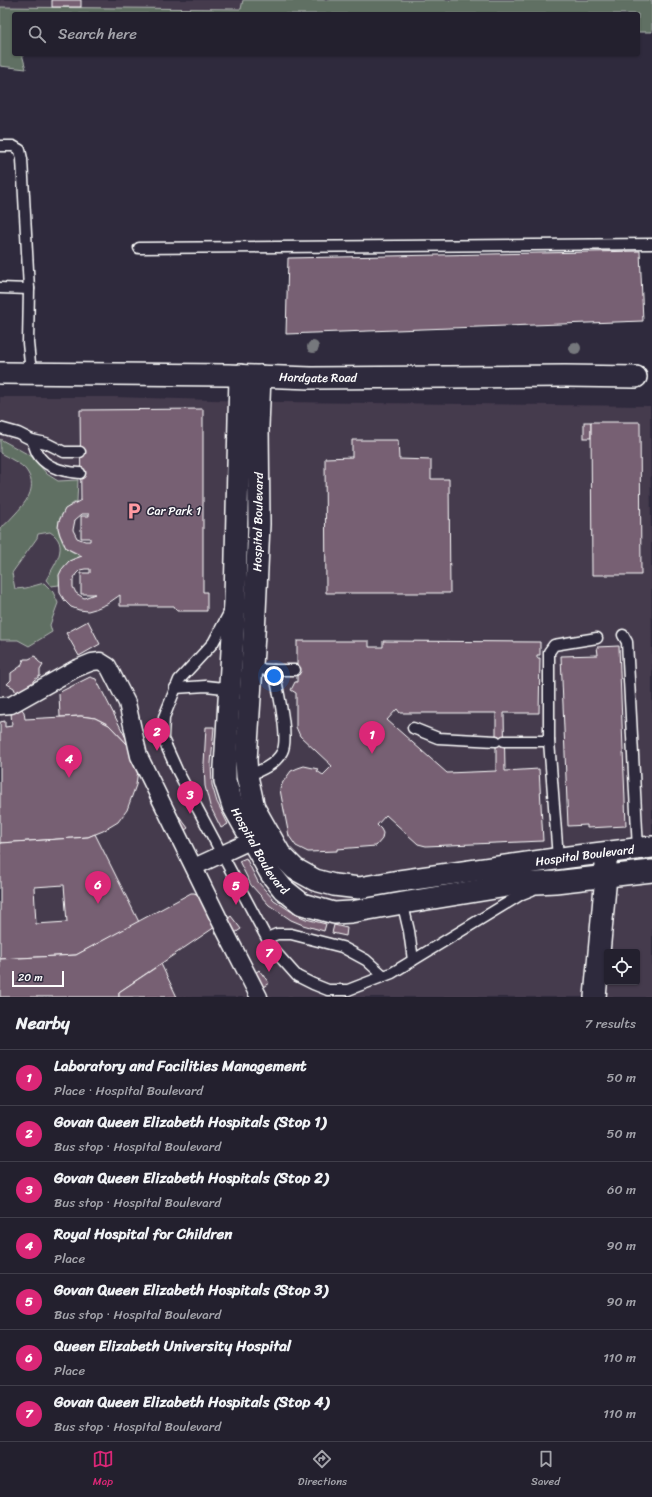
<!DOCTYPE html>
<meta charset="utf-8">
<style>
:root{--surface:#23202e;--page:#2b2836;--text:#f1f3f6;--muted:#a3a3aa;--line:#403e4a;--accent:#db2777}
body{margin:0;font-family:Sriracha,sans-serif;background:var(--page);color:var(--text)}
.controls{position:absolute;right:12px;bottom:12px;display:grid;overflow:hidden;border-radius:4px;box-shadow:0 1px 3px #0004}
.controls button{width:36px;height:36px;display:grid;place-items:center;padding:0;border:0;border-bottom:1px solid var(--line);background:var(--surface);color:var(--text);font:20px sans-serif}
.scale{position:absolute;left:12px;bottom:10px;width:52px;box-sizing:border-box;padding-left:4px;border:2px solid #fff;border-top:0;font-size:11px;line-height:14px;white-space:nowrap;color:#fff;-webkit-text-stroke:3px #2f2a3d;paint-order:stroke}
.you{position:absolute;left:274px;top:676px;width:14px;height:14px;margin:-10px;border:3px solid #fff;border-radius:50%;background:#1a73e8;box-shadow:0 0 0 6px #1a73e833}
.badge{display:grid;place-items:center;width:26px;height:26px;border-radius:50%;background:var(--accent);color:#fff;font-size:13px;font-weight:700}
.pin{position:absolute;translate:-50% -33px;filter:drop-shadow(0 1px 2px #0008)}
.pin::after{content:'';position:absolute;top:21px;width:14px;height:12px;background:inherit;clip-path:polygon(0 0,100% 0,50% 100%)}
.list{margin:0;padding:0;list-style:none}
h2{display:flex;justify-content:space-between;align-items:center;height:52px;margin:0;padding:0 16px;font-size:17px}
h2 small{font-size:13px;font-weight:400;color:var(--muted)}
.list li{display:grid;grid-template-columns:26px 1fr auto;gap:12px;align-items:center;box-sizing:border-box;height:56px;padding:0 16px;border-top:1px solid var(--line)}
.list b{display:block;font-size:15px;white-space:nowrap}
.list p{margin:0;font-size:13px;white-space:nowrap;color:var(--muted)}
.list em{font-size:13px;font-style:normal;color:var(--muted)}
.icon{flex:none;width:22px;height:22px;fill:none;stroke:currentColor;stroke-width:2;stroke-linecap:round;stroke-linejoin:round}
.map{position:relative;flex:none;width:652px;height:997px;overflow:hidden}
.search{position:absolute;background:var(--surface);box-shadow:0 1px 3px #0004;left:12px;right:12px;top:12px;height:44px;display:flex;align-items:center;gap:10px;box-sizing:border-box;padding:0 14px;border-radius:4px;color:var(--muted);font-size:15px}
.sheet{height:444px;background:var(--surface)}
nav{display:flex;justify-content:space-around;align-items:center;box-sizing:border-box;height:56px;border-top:1px solid var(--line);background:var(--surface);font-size:11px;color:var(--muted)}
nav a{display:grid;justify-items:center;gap:2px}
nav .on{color:var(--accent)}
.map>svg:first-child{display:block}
.built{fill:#453a4d;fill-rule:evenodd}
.green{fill:#616f64;stroke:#b0b7b2}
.building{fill:#776073;stroke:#fff;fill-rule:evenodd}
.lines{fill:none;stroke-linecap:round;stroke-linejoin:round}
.service-casing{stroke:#fff;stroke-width:13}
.pedestrian-casing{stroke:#fff;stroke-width:19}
.minor-casing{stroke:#fff;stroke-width:24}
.service{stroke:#2f2a3d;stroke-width:10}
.pedestrian{stroke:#2f2a3d;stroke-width:16}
.minor{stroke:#2f2a3d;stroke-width:21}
.tree{fill:#76787d}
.labels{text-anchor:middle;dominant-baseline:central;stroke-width:3;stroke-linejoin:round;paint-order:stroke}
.street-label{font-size:12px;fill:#fff;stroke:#2f2a3d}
.poi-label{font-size:12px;fill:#fff;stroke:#2f2a3d;text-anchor:start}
</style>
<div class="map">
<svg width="652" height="997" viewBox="0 0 652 997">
<rect width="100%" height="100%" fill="#2f2a3d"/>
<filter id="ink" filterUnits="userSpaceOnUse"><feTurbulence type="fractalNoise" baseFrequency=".025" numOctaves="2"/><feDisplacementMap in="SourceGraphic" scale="8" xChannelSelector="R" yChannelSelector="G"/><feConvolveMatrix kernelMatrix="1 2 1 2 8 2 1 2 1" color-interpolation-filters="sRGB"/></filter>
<g filter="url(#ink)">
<g class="built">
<polygon points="0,0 243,0 242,9 9,8 0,7"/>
<path d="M0,397H115L280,402L650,406L652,667V997H0ZM607,952H637V982H607Z"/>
</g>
<g class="green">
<polygon points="243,0 652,0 652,32 638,32 638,14 14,14 14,54 22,54 26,69 0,66 0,7 241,9"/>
<path d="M0,439L31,456L47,474L58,481L78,480L77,501C63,509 53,522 61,538C62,542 64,546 68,549C72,552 77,554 82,556C66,560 60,568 59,585L51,586L46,580C54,565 71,545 50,532L38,534L37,538L12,573L15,589L26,588L44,583L53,592L58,603L50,625L52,632L29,646L18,640H0V528C7,524 11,518 16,513C28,500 38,486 26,470C22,464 7,457 0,453Z"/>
</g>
<g class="building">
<rect x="52" y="0" width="29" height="7"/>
<polygon points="640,251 643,321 286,334 288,258"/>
<path d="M203,409V592H207V611H177L174,606H120V595L107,604L95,609L88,611L79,610L71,607L65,601L60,593L59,575L62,569L69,561L82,556L66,548L60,535L58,528L59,521L65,509L81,500L80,410ZM82,514H89V516H81V538H90V541H85L77,538L73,530L75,520ZM85,569H90V573H81V594H95L84,598L76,593L73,587V580L76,574L80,570Z"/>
<rect x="584" y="422" width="7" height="16"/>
<polygon points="591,422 640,422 641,575 592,575"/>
<polygon points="352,440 398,440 399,459 431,460 431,479 449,479 450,593 326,593 325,458 352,457"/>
<polygon points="88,621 100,644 79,656 66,633"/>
<path d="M297,641H369V647H383V641L540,642V655H537V658H540L539,713H504L505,771L539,769L543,841L426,846L418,844L386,815L377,825L381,829L383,833L382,839L376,846L337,849V851L308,852L296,846L289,836L281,795L280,789L283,782L291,771L298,768L304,766L318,769L317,771L323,775L332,766L300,736L296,727V693L291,690L295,682H297ZM397,709L400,713H496V771L447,773L387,720Z"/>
<polygon points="619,646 626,826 587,828 587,825 568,826 561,656 598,655 597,647"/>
<polygon points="35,656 38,661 43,665 40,670 40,676 34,680 27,690 24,689 16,693 14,688 7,684 11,680 11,673 21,666 24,659 29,659"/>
<polygon points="90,677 96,679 135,756 128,745 109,725 95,718 81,716 60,717 59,694 62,691"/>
<polygon points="21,708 24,712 25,719 81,716 95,718 109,725 128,745 135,756 138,770 136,785 127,810 118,822 103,831 88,837 0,843 0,722 5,721 5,727 12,726 11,712"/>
<polygon points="206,727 214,727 211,764 212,785 217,802 228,824 221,828 210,806 205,786 204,764"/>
<polygon points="179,816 188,828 182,832 173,820"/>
<path d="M95,834L139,922L76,955L0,959V843L88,837ZM64,885L67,922L36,924L34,887Z"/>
<polygon points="246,858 258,882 274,900 295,914 306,919 326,924 324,931 303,925 291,920 269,905 251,885 239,861"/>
<polygon points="191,893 194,893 199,895 215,927 119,992 119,997 0,997 0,959 76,955"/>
<polygon points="231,916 241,929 235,933 226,920"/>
<polygon points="334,925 347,928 346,936 332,933"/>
<polygon points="161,964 177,997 119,997 119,992"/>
<polygon points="259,970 269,983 263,987 254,974"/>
</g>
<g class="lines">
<g class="service-casing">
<g id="service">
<polyline points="0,146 13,146 20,150 22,159 29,289 28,343 31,373"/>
<polyline points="139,248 652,244"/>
<polyline points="0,288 29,289"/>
<polyline points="0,428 18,433 32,440 46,443 64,452 80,452"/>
<path d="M32,440C34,444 35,449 37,453C45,468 65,472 80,473"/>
<polyline points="229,613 213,643 179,680 164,717 163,739 177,770 272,948 297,976 313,984 328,990 348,990 392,973 522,894 532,890"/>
<polyline points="623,635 627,642 638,849"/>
<polyline points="274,670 295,670"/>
<polyline points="175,688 206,686 233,689"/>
<polyline points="413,728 438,738 496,741"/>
<polyline points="504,741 549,741"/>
<path d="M247,776C260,771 275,765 282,752C290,738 277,687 274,670L251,669"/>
<polyline points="558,858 549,741 549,652 554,645 597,638"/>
<polyline points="402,901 409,931 413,960"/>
<polyline points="267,938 277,934 291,934 342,947 366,960 384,976"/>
</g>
</g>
<g class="pedestrian-casing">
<g id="pedestrian">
<polyline points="0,706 11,705 75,669 92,662 100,661 108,666 127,703 139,756 225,931 259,997"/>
<polyline points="194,867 261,836"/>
</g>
</g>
<g class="minor-casing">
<g id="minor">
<path id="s1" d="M0,373L228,375L311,378L565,376L636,377"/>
<path id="s2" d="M240,375L235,602L225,767V781L233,806L271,874L283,889L302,904L334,913L351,912L403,903L518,884L555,882L652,871"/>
<path id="s3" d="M260,376L258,426L259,524L254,634L246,760L247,776L254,808L280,854L295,869L315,880L334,885L359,888L399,881L569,857L652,847"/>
<polyline points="595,997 606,876 606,862"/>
</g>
</g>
<use href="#service" class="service"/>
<use href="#pedestrian" class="pedestrian"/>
<use href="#minor" class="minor"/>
</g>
<g class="tree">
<circle cx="313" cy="347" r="6"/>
<circle cx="575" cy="348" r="6"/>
</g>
</g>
<defs>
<g id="parking-bare" transform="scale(1.38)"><path d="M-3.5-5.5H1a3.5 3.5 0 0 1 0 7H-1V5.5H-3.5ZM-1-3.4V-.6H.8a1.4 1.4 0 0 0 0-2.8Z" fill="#ff9aa2" stroke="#2f2a3d" stroke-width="2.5" paint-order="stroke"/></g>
</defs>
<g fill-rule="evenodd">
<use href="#parking-bare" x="134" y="511"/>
</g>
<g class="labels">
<g class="street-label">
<text stroke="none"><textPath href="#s1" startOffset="318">Hardgate Road</textPath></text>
<text transform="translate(258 522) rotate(-89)">Hospital Boulevard</text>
<text stroke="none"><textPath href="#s2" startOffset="485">Hospital Boulevard</textPath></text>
<text stroke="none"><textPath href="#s3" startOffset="803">Hospital Boulevard</textPath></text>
</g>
<g class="poi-label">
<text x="147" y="511">Car Park 1</text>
</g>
</g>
</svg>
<div class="controls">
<button><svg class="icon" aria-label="locate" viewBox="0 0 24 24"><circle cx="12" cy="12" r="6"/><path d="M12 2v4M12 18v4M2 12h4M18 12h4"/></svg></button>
</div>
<div class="scale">20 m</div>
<div class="you"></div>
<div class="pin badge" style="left:372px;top:754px">1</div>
<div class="pin badge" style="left:157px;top:751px">2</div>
<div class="pin badge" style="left:190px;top:814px">3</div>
<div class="pin badge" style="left:69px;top:778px">4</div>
<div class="pin badge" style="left:236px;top:905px">5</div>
<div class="pin badge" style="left:98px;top:904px">6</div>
<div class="pin badge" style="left:269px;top:972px">7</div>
<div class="search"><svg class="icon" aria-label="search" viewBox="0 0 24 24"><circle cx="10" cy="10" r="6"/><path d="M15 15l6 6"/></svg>Search here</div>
</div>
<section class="sheet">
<h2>Nearby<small>7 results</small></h2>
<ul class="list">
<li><span class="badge">1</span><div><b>Laboratory and Facilities Management</b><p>Place · Hospital Boulevard</p></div><em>50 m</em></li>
<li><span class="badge">2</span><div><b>Govan Queen Elizabeth Hospitals (Stop 1)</b><p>Bus stop · Hospital Boulevard</p></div><em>50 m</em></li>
<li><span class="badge">3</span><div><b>Govan Queen Elizabeth Hospitals (Stop 2)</b><p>Bus stop · Hospital Boulevard</p></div><em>60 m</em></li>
<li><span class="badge">4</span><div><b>Royal Hospital for Children</b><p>Place</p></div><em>90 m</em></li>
<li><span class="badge">5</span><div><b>Govan Queen Elizabeth Hospitals (Stop 3)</b><p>Bus stop · Hospital Boulevard</p></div><em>90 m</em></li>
<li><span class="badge">6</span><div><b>Queen Elizabeth University Hospital</b><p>Place</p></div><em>110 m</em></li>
<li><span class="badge">7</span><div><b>Govan Queen Elizabeth Hospitals (Stop 4)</b><p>Bus stop · Hospital Boulevard</p></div><em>110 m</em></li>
</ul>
</section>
<nav>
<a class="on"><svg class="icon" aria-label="map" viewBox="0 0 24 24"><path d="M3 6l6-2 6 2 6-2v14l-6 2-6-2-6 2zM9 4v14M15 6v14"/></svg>Map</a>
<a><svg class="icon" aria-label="directions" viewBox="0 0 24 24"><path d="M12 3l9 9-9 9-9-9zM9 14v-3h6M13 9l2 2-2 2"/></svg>Directions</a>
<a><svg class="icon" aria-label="saved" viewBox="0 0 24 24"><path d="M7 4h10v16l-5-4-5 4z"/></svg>Saved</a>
</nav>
